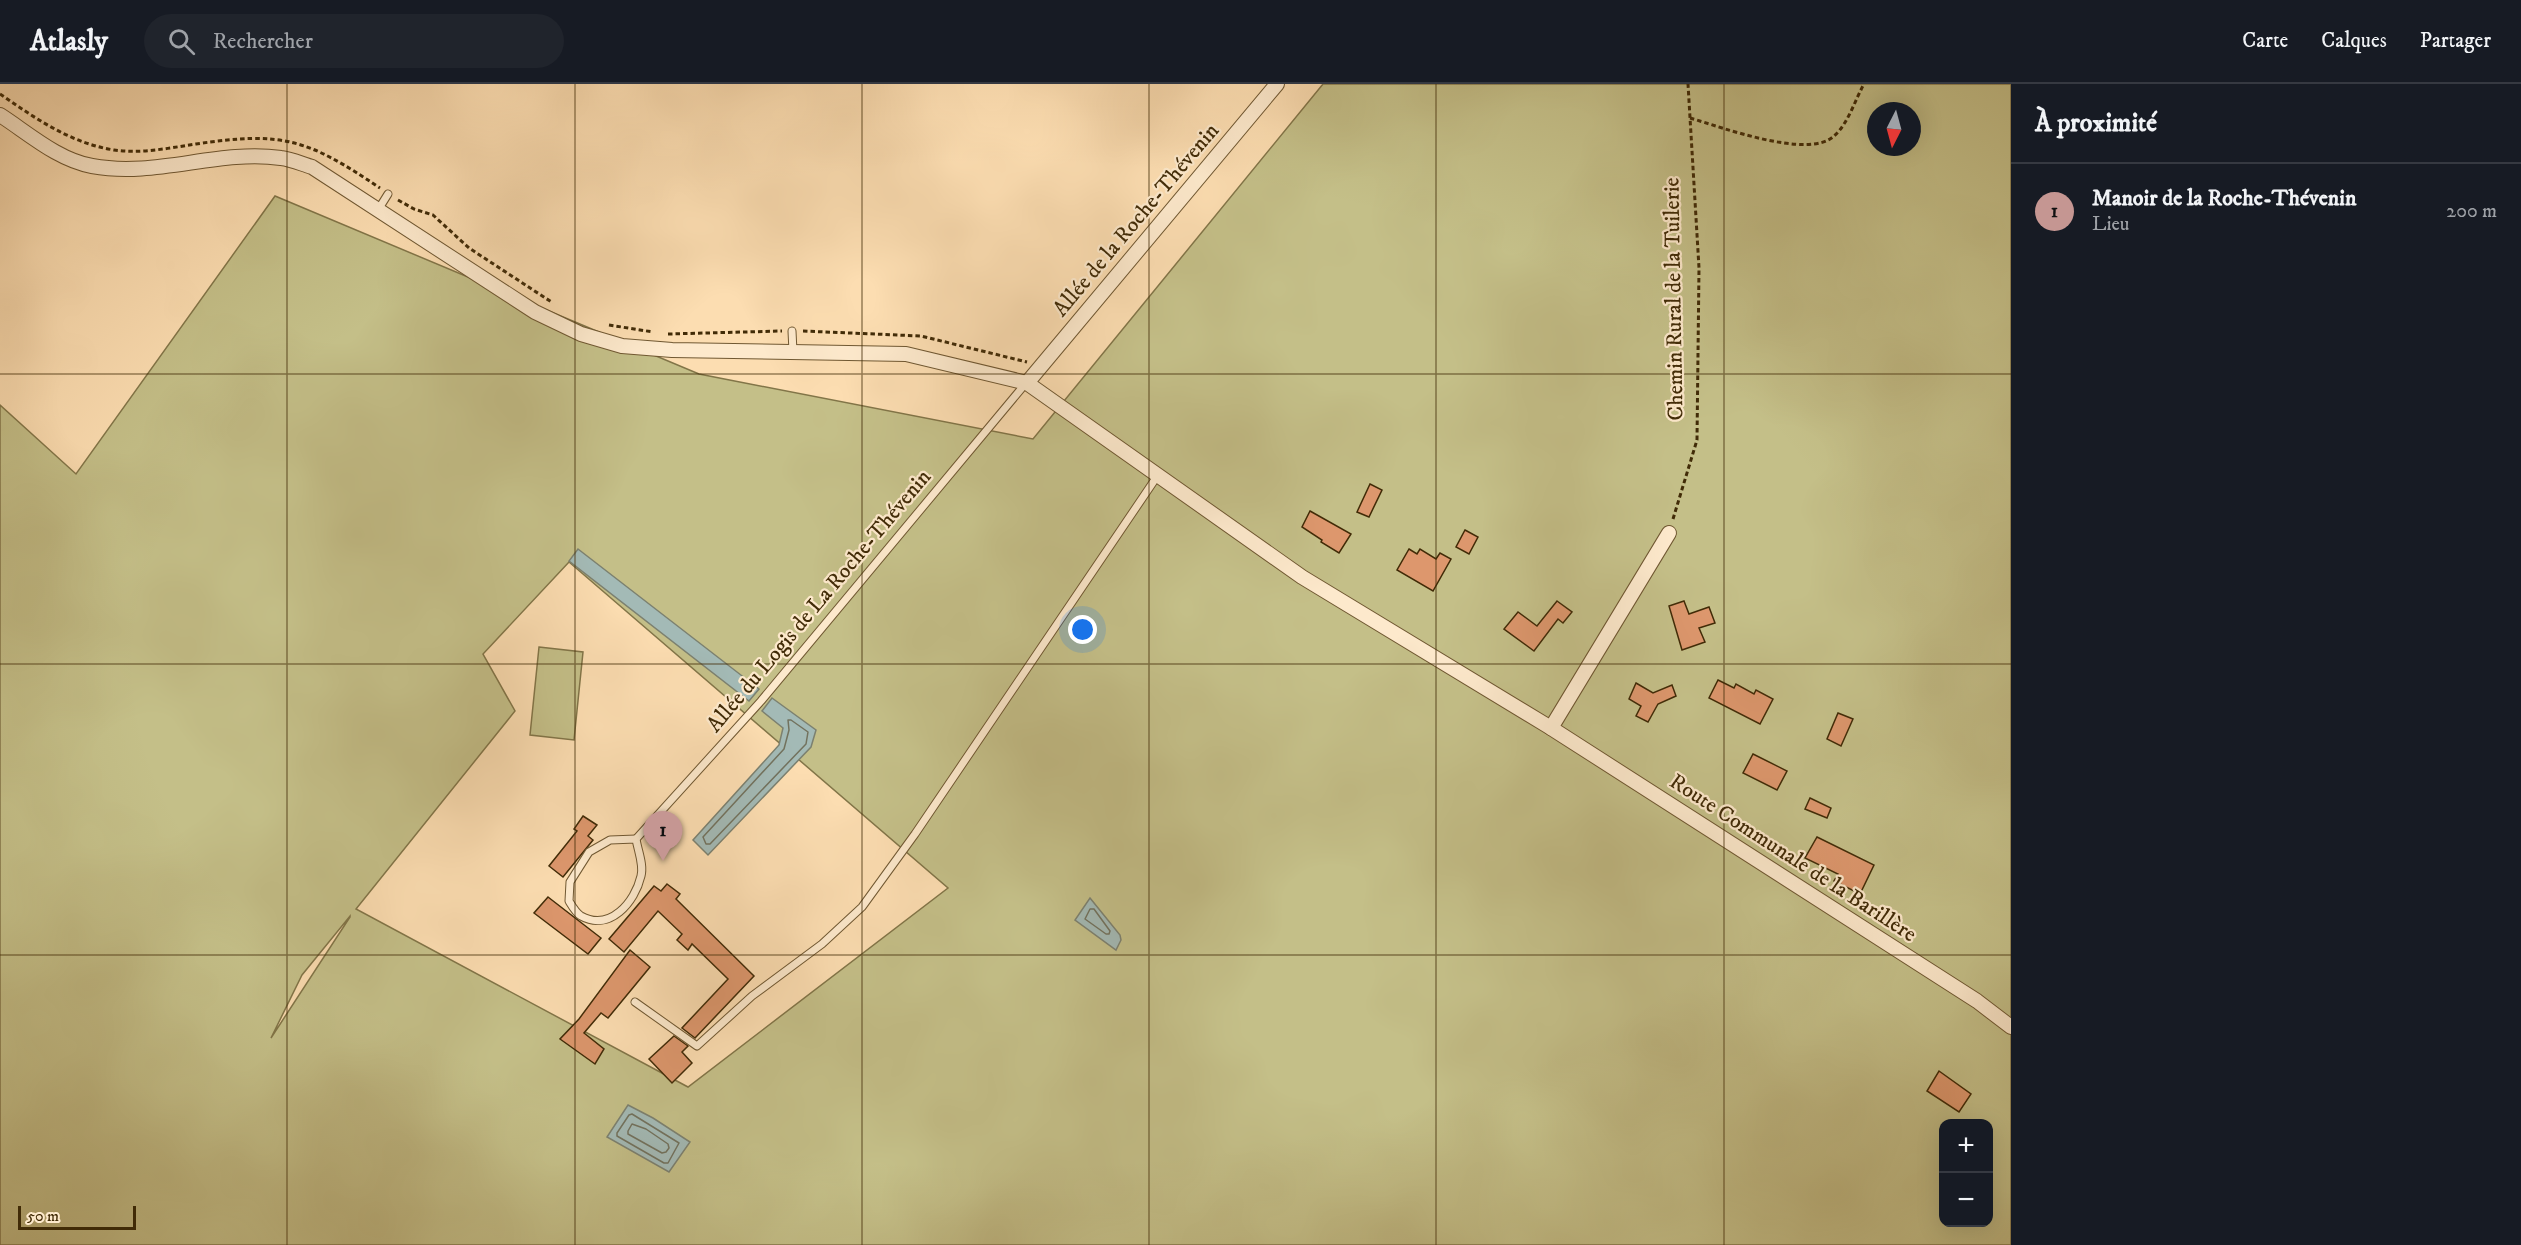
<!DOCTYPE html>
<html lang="fr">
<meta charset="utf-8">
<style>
:root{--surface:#171b24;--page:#20242c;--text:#f1f3f6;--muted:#9ea1a6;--line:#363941;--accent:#c59692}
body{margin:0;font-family:"IM FELL DW Pica",serif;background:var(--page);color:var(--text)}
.controls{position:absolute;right:18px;bottom:18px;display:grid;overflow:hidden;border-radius:12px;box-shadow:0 6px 24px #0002}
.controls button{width:54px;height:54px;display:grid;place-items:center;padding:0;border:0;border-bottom:2px solid var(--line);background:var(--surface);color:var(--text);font:30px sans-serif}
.compass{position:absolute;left:1867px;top:18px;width:54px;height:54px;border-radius:50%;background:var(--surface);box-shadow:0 6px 24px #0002;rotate:186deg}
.scale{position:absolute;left:18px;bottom:15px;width:118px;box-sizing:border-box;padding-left:6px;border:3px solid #412b07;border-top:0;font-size:16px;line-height:21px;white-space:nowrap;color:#412b07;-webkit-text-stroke:4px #fde9cc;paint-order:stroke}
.you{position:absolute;left:1083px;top:546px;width:21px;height:21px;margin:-15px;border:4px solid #fff;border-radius:50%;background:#1a73e8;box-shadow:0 0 0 9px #1a73e833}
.badge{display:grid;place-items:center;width:39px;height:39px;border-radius:50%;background:var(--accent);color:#111;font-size:20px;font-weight:700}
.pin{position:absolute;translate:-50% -50px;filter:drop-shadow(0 2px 3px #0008)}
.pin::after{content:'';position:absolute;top:32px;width:21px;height:18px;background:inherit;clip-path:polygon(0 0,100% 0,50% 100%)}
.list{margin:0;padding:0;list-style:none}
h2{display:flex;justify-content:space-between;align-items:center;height:78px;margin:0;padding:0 24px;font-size:26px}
h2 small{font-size:20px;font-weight:400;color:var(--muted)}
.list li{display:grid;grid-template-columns:39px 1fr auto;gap:18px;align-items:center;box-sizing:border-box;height:96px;padding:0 24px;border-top:2px solid var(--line)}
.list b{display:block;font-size:22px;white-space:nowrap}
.list p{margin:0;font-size:20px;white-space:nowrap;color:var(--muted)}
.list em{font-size:20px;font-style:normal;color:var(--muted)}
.icon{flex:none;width:33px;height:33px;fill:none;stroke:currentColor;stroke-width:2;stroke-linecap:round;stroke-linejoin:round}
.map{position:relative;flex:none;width:2011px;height:1161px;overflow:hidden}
header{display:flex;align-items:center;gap:36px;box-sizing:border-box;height:84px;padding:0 30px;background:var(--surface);border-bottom:2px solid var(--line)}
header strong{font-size:28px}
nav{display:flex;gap:33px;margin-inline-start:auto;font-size:21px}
.search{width:420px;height:54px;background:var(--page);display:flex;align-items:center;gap:15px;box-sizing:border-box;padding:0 21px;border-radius:33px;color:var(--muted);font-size:22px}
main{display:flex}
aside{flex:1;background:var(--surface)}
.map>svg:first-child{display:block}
.green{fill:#c4bf88;stroke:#827548;stroke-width:1.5;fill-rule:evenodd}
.water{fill:#a3bab6;stroke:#7c8170;stroke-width:1.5}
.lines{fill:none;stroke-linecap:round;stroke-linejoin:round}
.shore{stroke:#72725e;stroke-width:1.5}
.building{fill:#dd976d;stroke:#412b07;stroke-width:1.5}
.lane-casing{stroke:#705832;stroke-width:9}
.street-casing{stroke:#705832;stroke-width:16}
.path{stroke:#412b07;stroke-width:3;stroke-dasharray:4.5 3;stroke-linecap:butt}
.lane{stroke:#fde9cc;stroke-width:7}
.street{stroke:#fde9cc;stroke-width:14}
.grid{fill:none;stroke:#412b07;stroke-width:1.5;stroke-opacity:0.55}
.labels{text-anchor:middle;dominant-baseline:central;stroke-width:4.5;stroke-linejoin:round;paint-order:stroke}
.street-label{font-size:22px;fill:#412b07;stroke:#fde9cc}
</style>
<header>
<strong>Atlasly</strong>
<div class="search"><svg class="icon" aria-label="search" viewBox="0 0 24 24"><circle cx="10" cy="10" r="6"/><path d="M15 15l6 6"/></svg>Rechercher</div>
<nav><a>Carte</a><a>Calques</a><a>Partager</a></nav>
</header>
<main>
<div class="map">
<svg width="2011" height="1161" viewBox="0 0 2011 1161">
<rect width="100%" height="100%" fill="#fcddb1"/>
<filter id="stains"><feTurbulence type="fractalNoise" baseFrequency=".00333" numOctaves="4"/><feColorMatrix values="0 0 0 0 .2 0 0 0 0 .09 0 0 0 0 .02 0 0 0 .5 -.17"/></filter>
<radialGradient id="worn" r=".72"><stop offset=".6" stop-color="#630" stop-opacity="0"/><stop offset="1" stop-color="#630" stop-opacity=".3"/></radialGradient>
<g class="green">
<path d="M1323,0H2011V1161H0V321L76,390L275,112L699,290L1033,355ZM1876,27H1912V63H1876ZM569,478L948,804L688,1003L356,825L515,627L483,570ZM350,832V833L271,954L302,891ZM1944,1040H1988V1138H1944Z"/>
<polygon points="539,563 583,568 574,656 530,651"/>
</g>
<g class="water">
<polygon points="578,465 759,605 749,617 569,477"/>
<polygon points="772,614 816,646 811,663 708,771 693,756 779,661 783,644 762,627"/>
<polygon points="1090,814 1120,851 1121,856 1116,866 1075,836"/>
<polygon points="628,1021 653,1034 690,1058 669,1088 607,1053"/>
</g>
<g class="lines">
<g class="shore">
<polygon points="788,636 791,636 808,648 806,660 710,760 706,760 703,753 784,665 789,646"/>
<polygon points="1090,825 1094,825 1110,847 1109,850 1106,850 1085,835"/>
<polygon points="632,1030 679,1059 668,1079 664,1079 617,1052 617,1049 629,1031"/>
<polygon points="632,1040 646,1045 668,1060 669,1064 666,1068 662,1069 628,1050 628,1047"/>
</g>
</g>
<g class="building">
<polygon points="1370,400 1382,406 1369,433 1357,428"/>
<polygon points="1310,427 1351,450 1339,469 1321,458 1322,456 1302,443"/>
<polygon points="1465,446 1478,453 1469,470 1456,463"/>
<polygon points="1409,465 1417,470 1420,465 1436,475 1440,469 1451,475 1433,507 1397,486"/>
<polygon points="1557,517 1572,528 1563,539 1558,535 1534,567 1504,545 1518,528 1537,542"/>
<polygon points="1684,517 1689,530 1709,523 1715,539 1699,544 1705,558 1682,566 1669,522"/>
<polygon points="1718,596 1734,604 1736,600 1754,610 1756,606 1773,615 1760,640 1709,614"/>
<polygon points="1636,599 1653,609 1672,601 1676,612 1658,620 1648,638 1636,632 1641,622 1629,615"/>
<polygon points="1838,629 1853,635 1841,662 1827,655"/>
<polygon points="1753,670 1787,687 1777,706 1743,689"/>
<polygon points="1810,714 1831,724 1827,734 1805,725"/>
<polygon points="583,732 597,741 588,752 593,756 563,793 549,782 577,747 574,745"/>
<polygon points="1817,753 1874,781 1860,810 1834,797 1838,790 1805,774"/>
<polygon points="667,800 680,810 676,815 754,892 695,954 682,944 728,895 692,860 688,866 677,856 682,850 658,827 624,868 609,855 654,802 661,807"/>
<polygon points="548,813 601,854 588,870 534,829"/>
<polygon points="630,866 650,883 608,934 601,929 584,949 604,965 595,980 560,955 579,935"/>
<polygon points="674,952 688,962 682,968 692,979 672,999 649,975"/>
<polygon points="1939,987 1971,1010 1959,1028 1927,1007"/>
</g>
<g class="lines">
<g class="lane-casing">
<g id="lane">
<polyline points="378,126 388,110"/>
<polyline points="792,247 793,268"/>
<polyline points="636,755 761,617 1026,299"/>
<path d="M636,755C638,767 644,781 641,792C635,818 610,848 581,832C576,829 572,822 569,817L570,798L589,768L610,756Z"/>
<polyline points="635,918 697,962 752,912 822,860 862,823 915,750 1158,391"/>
</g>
</g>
<g class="street-casing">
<g id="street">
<path d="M0,31C28,49 58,76 92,82C156,94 218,65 281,74C291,75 302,80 312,83L535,228L581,250L622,262L672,266L906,270L1027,299L1302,493L1551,644L1977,917L2011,943"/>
<polyline points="1027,299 1277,0"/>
<polyline points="1551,644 1669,449"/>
</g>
</g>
<g class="path">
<path d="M0,10C35,34 70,59 114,66C141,70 169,64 196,60C283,47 307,55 380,104"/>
<path d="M1690,34C1721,43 1809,76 1834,52C1848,40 1855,16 1864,0"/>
<polyline points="398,116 414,125 433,131 469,164 553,219"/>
<polyline points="609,241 653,248"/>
<polyline points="803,247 921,252 1027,278"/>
<polyline points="668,250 782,247"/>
<polyline points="1673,435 1697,356 1699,184 1688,0"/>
</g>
<use href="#lane" class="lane"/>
<use href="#street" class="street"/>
</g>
<path class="grid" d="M287,0V1161M575,0V1161M862,0V1161M1149,0V1161M1436,0V1161M1724,0V1161M0,290H2011M0,580H2011M0,871H2011"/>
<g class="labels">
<g class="street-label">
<text transform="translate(1136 136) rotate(-50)">Allée de la Roche-Thévenin</text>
<text transform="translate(1674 215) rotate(-91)">Chemin Rural de la Tuilerie</text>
<text transform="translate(819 517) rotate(-50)">Allée du Logis de La Roche-Thévenin</text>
<text transform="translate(1793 774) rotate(33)">Route Communale de la Barillère</text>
</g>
</g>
<rect width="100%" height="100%" filter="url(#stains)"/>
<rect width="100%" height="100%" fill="url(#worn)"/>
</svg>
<div class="controls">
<button>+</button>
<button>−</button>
</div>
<svg class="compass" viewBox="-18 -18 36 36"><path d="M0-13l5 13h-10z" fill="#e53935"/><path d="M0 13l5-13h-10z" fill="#9ea1a6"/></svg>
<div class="scale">50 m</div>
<div class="you"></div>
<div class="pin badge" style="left:663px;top:777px">1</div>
</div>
<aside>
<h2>À proximité<small></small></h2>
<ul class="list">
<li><span class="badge">1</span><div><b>Manoir de la Roche-Thévenin</b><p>Lieu</p></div><em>200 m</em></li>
</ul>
</aside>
</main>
